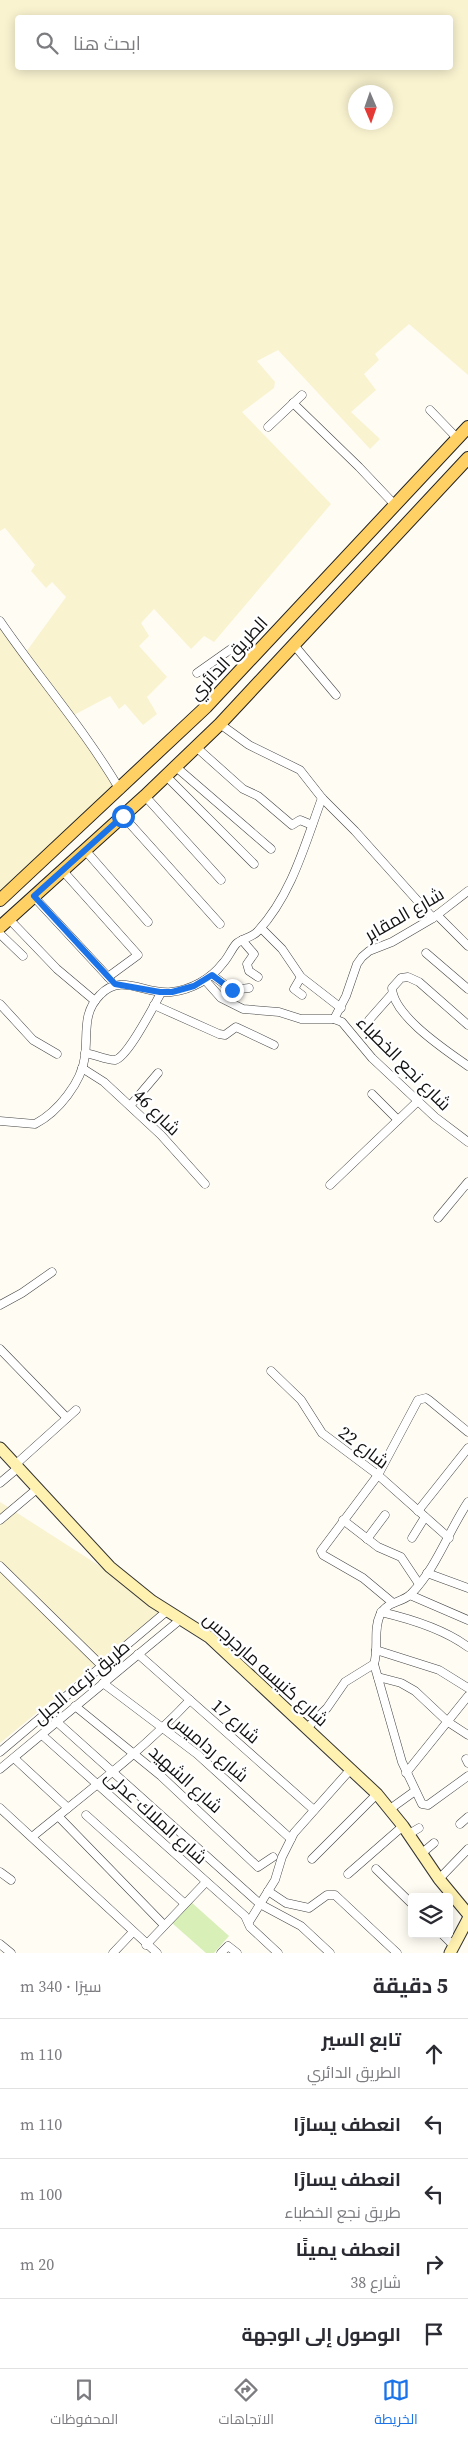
<!DOCTYPE html>
<html lang="ar">
<meta charset="utf-8">
<style>
:root{--surface:#fff;--page:#f7f7f7;--text:#2b2b33;--muted:#7c7c81;--line:#e1e1e2;--accent:#1a73e8}
body{margin:0;font-family:"Source Serif 4",Cairo,serif;background:var(--page);color:var(--text);direction:rtl}
.controls{position:absolute;right:15px;bottom:15px;display:grid;overflow:hidden;border-radius:5px;box-shadow:0 2px 12px #0003}
.controls button{width:45px;height:45px;display:grid;place-items:center;padding:0;border:0;border-bottom:1px solid var(--line);background:var(--surface);color:var(--text);font:25px sans-serif}
.compass{position:absolute;left:348px;top:85px;width:45px;height:45px;border-radius:50%;background:var(--surface);box-shadow:0 2px 12px #0003;rotate:178deg}
.stop{position:absolute;width:15px;height:15px;margin:-11px;border:4px solid #1a73e8;border-radius:50%;background:#fff}
.stop.end{background:#1a73e8;border-color:#fff;box-shadow:0 1px 5px #0008}
.list{margin:0;padding:0;list-style:none}
h2{display:flex;justify-content:space-between;align-items:center;height:65px;margin:0;padding:0 20px;font-size:21px}
h2 small{font-size:16px;font-weight:400;color:var(--muted)}
.list li{display:grid;grid-template-columns:32px 1fr auto;gap:15px;align-items:center;box-sizing:border-box;height:70px;padding:0 20px;border-top:1px solid var(--line)}
.list b{display:block;font-size:19px;white-space:nowrap}
.list p{margin:0;font-size:16px;white-space:nowrap;color:var(--muted)}
.list em{font-size:16px;font-style:normal;color:var(--muted)}
.icon{flex:none;width:28px;height:28px;fill:none;stroke:currentColor;stroke-width:2;stroke-linecap:round;stroke-linejoin:round}
.map{position:relative;flex:none;width:468px;height:1953px;overflow:hidden;direction:ltr}
.search{position:absolute;background:var(--surface);box-shadow:0 2px 12px #0003;left:15px;right:15px;top:15px;height:55px;display:flex;align-items:center;gap:12px;box-sizing:border-box;padding:0 18px;border-radius:5px;color:var(--muted);font-size:19px}
.sheet{height:415px;background:var(--surface)}
nav{display:flex;justify-content:space-around;align-items:center;box-sizing:border-box;height:70px;border-top:1px solid var(--line);background:var(--surface);font-size:14px;color:var(--muted)}
nav a{display:grid;justify-items:center;gap:2px}
nav .on{color:var(--accent)}
.map>svg:first-child{display:block}
.farmland{fill:#f9f3d0;fill-rule:evenodd}
.green{fill:#d8efb8}
.lines{fill:none;stroke-linecap:round;stroke-linejoin:round}
.street-casing{stroke:#444;stroke-width:9}
.secondary-casing{stroke:#333;stroke-width:13}
.primary-casing{stroke:#222;stroke-width:14}
.street{stroke:#fff;stroke-width:8}
.secondary{stroke:#fff1af;stroke-width:11}
.primary{stroke:#ffd064;stroke-width:12}
.route{stroke:#1a73e8;stroke-width:6}
.labels{text-anchor:middle;dominant-baseline:central;stroke-width:5;stroke-linejoin:round;paint-order:stroke}
.street-label{font-size:18px;fill:#111;stroke:#fff}
</style>
<div class="map">
<svg width="468" height="1953" viewBox="0 0 468 1953">
<rect width="100%" height="100%" fill="#fffcf4"/>
<g class="farmland">
<path d="M0,0H468V375L409,324L375,354L379,360L364,374L376,390L351,412L380,439L370,449L278,350L257,361L275,382L274,388L242,412L331,504L214,642L204,636L191,649L154,609L141,623L149,636L139,646L167,677L147,697L157,714L143,725L125,704L119,709L110,696L74,715L26,652L66,597L52,582L46,588L31,571L35,565L5,528L0,531ZM18,18H450V68H18ZM356,92H386V122H356Z"/>
<polygon points="0,629 90,748 116,790 0,896"/>
<polygon points="0,1502 106,1570 158,1613 0,1743"/>
</g>
<polygon class="green" points="191,1902 229,1936 214,1953 206,1953 172,1923"/>
<g class="lines">
<g class="street-casing">
<g id="street">
<polyline points="293,403 359,467 395,505"/>
<polyline points="430,410 457,438"/>
<polyline points="268,427 302,395"/>
<path d="M0,621C39,678 85,730 120,790"/>
<polyline points="294,645 336,695"/>
<polyline points="197,673 231,649 247,664"/>
<polyline points="220,724 249,745 300,770 322,798 355,831 433,918"/>
<polyline points="196,747 243,789 258,796 292,825 300,820 312,825"/>
<polyline points="176,767 271,849"/>
<polyline points="166,776 254,864"/>
<polyline points="145,796 221,880"/>
<polyline points="123,816 220,924"/>
<polyline points="85,850 148,922"/>
<polyline points="63,871 138,955 108,977"/>
<polyline points="34,897 110,979"/>
<polyline points="437,915 468,946"/>
<polyline points="9,919 57,969 95,1001"/>
<polyline points="261,928 282,949 301,977 341,1008"/>
<polyline points="0,934 23,956"/>
<polyline points="242,940 254,954 247,964 249,971 258,977"/>
<polyline points="426,953 468,989"/>
<polyline points="212,975 232,990 249,988"/>
<polyline points="301,977 294,989 302,995"/>
<polyline points="205,980 221,998 243,1009 279,1012 301,1019 334,1019 342,1022 372,1058 435,1117 468,1142"/>
<polyline points="0,1004 33,1040 57,1054"/>
<polyline points="154,1005 219,1034 225,1035 236,1027 274,1045"/>
<polyline points="334,1019 346,996 357,964 362,957 369,951 392,942 433,918 468,891"/>
<polyline points="369,1020 392,994"/>
<path d="M468,1025L419,982L408,977L401,978L392,988C393,1016 447,1051 468,1066"/>
<path d="M85,1053C93,1054 110,1061 115,1060C128,1057 154,1005 161,993"/>
<polyline points="82,1068 104,1082 161,1135 205,1184"/>
<polyline points="372,1094 398,1120"/>
<polyline points="130,1106 158,1073"/>
<path d="M0,1121L35,1124C58,1112 82,1082 85,1056C88,1033 82,1013 100,995C121,972 145,995 171,992C191,990 211,979 223,963C228,958 231,950 236,944C242,938 252,938 258,931C292,894 305,844 322,798"/>
<polyline points="330,1185 418,1101"/>
<polyline points="438,1218 468,1182"/>
<polyline points="0,1305 22,1293 52,1272"/>
<polyline points="0,1349 67,1418"/>
<polyline points="271,1371 301,1400 322,1433 378,1475 449,1538"/>
<polyline points="16,1464 76,1410"/>
<polyline points="0,1483 19,1467"/>
<polyline points="418,1511 468,1448"/>
<polyline points="0,1520 38,1488"/>
<polyline points="343,1520 378,1547 401,1557 419,1584"/>
<polyline points="412,1538 425,1517"/>
<polyline points="367,1539 385,1515"/>
<polyline points="0,1566 102,1666"/>
<polyline points="427,1573 468,1588"/>
<polyline points="410,1595 468,1620"/>
<polyline points="393,1603 363,1578 323,1555 321,1551 378,1475 418,1400 426,1398 429,1400 468,1432"/>
<path d="M381,1612C411,1619 444,1629 468,1647"/>
<polyline points="376,1650 439,1670 468,1688"/>
<polyline points="138,1654 314,1810"/>
<polyline points="374,1664 402,1762 422,1804 428,1805 468,1776"/>
<polyline points="378,1677 401,1683 415,1691 448,1722 468,1735"/>
<polyline points="103,1683 197,1754 291,1839"/>
<polyline points="75,1706 161,1776 258,1867 273,1857"/>
<polyline points="57,1722 260,1904 301,1926 330,1953"/>
<path d="M306,1729L327,1708L345,1682L374,1664C379,1648 373,1630 380,1615C387,1601 402,1603 411,1594C437,1567 448,1532 468,1502"/>
<polyline points="42,1735 245,1916 250,1927 278,1953"/>
<polyline points="0,1752 167,1611"/>
<polyline points="14,1758 68,1808"/>
<polyline points="466,1759 468,1763"/>
<polyline points="0,1769 181,1619"/>
<polyline points="406,1773 468,1696"/>
<polyline points="0,1808 157,1953"/>
<polyline points="390,1809 415,1791"/>
<polyline points="86,1815 184,1903"/>
<polyline points="58,1816 164,1925"/>
<polyline points="460,1824 468,1817"/>
<polyline points="409,1834 419,1828"/>
<path d="M32,1837C86,1793 142,1751 190,1700"/>
<polyline points="421,1854 434,1843"/>
<polyline points="312,1859 377,1794"/>
<polyline points="376,1869 412,1904"/>
<polyline points="0,1872 11,1880"/>
<polyline points="348,1874 403,1826"/>
<polyline points="439,1879 468,1849"/>
<polyline points="268,1891 286,1903 309,1908 327,1895 335,1895 397,1953"/>
<polyline points="249,1922 275,1880 282,1857 294,1833 350,1770"/>
<polyline points="442,1934 453,1945"/>
<polyline points="0,1944 11,1953"/>
<polyline points="146,1945 206,1882"/>
<polyline points="113,1953 132,1933"/>
<polyline points="221,1953 228,1946 237,1953"/>
</g>
</g>
<g class="secondary-casing">
<g id="secondary">
<polyline points="0,1448 110,1567 152,1601 209,1637 377,1794 403,1826 439,1879 468,1914"/>
<polyline points="450,1953 468,1919"/>
</g>
</g>
<g class="primary-casing">
<g id="primary">
<polyline points="0,900 206,707 468,427"/>
<polyline points="0,927 145,796 220,724 468,458"/>
</g>
</g>
<use href="#street" class="street"/>
<use href="#secondary" class="secondary"/>
<use href="#primary" class="primary"/>
</g>
<g class="lines">
<polyline class="route" points="123,816 34,896 115,984 160,992 172,992 194,986 212,975 232,990"/>
</g>
<g class="labels">
<g class="street-label">
<text transform="translate(228 658) rotate(-47)">الطريق الدائري</text>
<text transform="translate(404 914) rotate(-30)">شارع المقابر</text>
<text transform="translate(404 1063) rotate(45)">شارع نجع الخطباء</text>
<text transform="translate(157 1112) rotate(44)">شارع 46</text>
<text transform="translate(364 1447) rotate(37)">شارع 22</text>
<text transform="translate(266 1669) rotate(42)">شارع كنيسه مارجرجس</text>
<text transform="translate(81 1682) rotate(-40)">طريق ترعه الجبل</text>
<text transform="translate(236 1721) rotate(41)">شارع 17</text>
<text transform="translate(209 1747) rotate(40)">شارع رداميس</text>
<text transform="translate(186 1779) rotate(42)">شارع الشهيد</text>
<text transform="translate(156 1817) rotate(42)">شارع الملاك عدلى</text>
</g>
</g>
</svg>
<div class="controls">
<button><svg class="icon" aria-label="layers" viewBox="0 0 24 24"><path d="M12 4l9 5-9 5-9-5zM3 14l9 5 9-5"/></svg></button>
</div>
<svg class="compass" viewBox="-18 -18 36 36"><path d="M0-13l5 13h-10z" fill="#e53935"/><path d="M0 13l5-13h-10z" fill="#7c7c81"/></svg>
<div class="stop" style="left:123px;top:816px"></div>
<div class="stop end" style="left:232px;top:990px"></div>
<div class="search"><svg class="icon" aria-label="search" viewBox="0 0 24 24"><circle cx="10" cy="10" r="6"/><path d="M15 15l6 6"/></svg>ابحث هنا</div>
</div>
<section class="sheet">
<h2>5 دقيقة<small>سيرًا · 340 m</small></h2>
<ul class="list">
<li><svg class="icon" aria-label="ahead" viewBox="0 0 24 24"><path d="M12 20V5M6 11l6-6 6 6"/></svg><div><b>تابع السير</b><p>الطريق الدائري</p></div><em>110 m</em></li>
<li><svg class="icon" aria-label="left" viewBox="0 0 24 24"><path d="M17 20v-9H6M10 6l-5 5 5 5"/></svg><div><b>انعطف يسارًا</b></div><em>110 m</em></li>
<li><svg class="icon" aria-label="left" viewBox="0 0 24 24"><path d="M17 20v-9H6M10 6l-5 5 5 5"/></svg><div><b>انعطف يسارًا</b><p>طريق نجع الخطباء</p></div><em>100 m</em></li>
<li><svg class="icon" aria-label="right" viewBox="0 0 24 24"><path d="M7 20v-9h11M14 6l5 5-5 5"/></svg><div><b>انعطف يمينًا</b><p>شارع 38</p></div><em>20 m</em></li>
<li><svg class="icon" aria-label="arrive" viewBox="0 0 24 24"><path d="M6 21V4h12l-3 4 3 4H6"/></svg><div><b>الوصول إلى الوجهة</b></div></li>
</ul>
</section>
<nav>
<a class="on"><svg class="icon" aria-label="map" viewBox="0 0 24 24"><path d="M3 6l6-2 6 2 6-2v14l-6 2-6-2-6 2zM9 4v14M15 6v14"/></svg>الخريطة</a>
<a><svg class="icon" aria-label="directions" viewBox="0 0 24 24"><path d="M12 3l9 9-9 9-9-9zM9 14v-3h6M13 9l2 2-2 2"/></svg>الاتجاهات</a>
<a><svg class="icon" aria-label="saved" viewBox="0 0 24 24"><path d="M7 4h10v16l-5-4-5 4z"/></svg>المحفوظات</a>
</nav>
